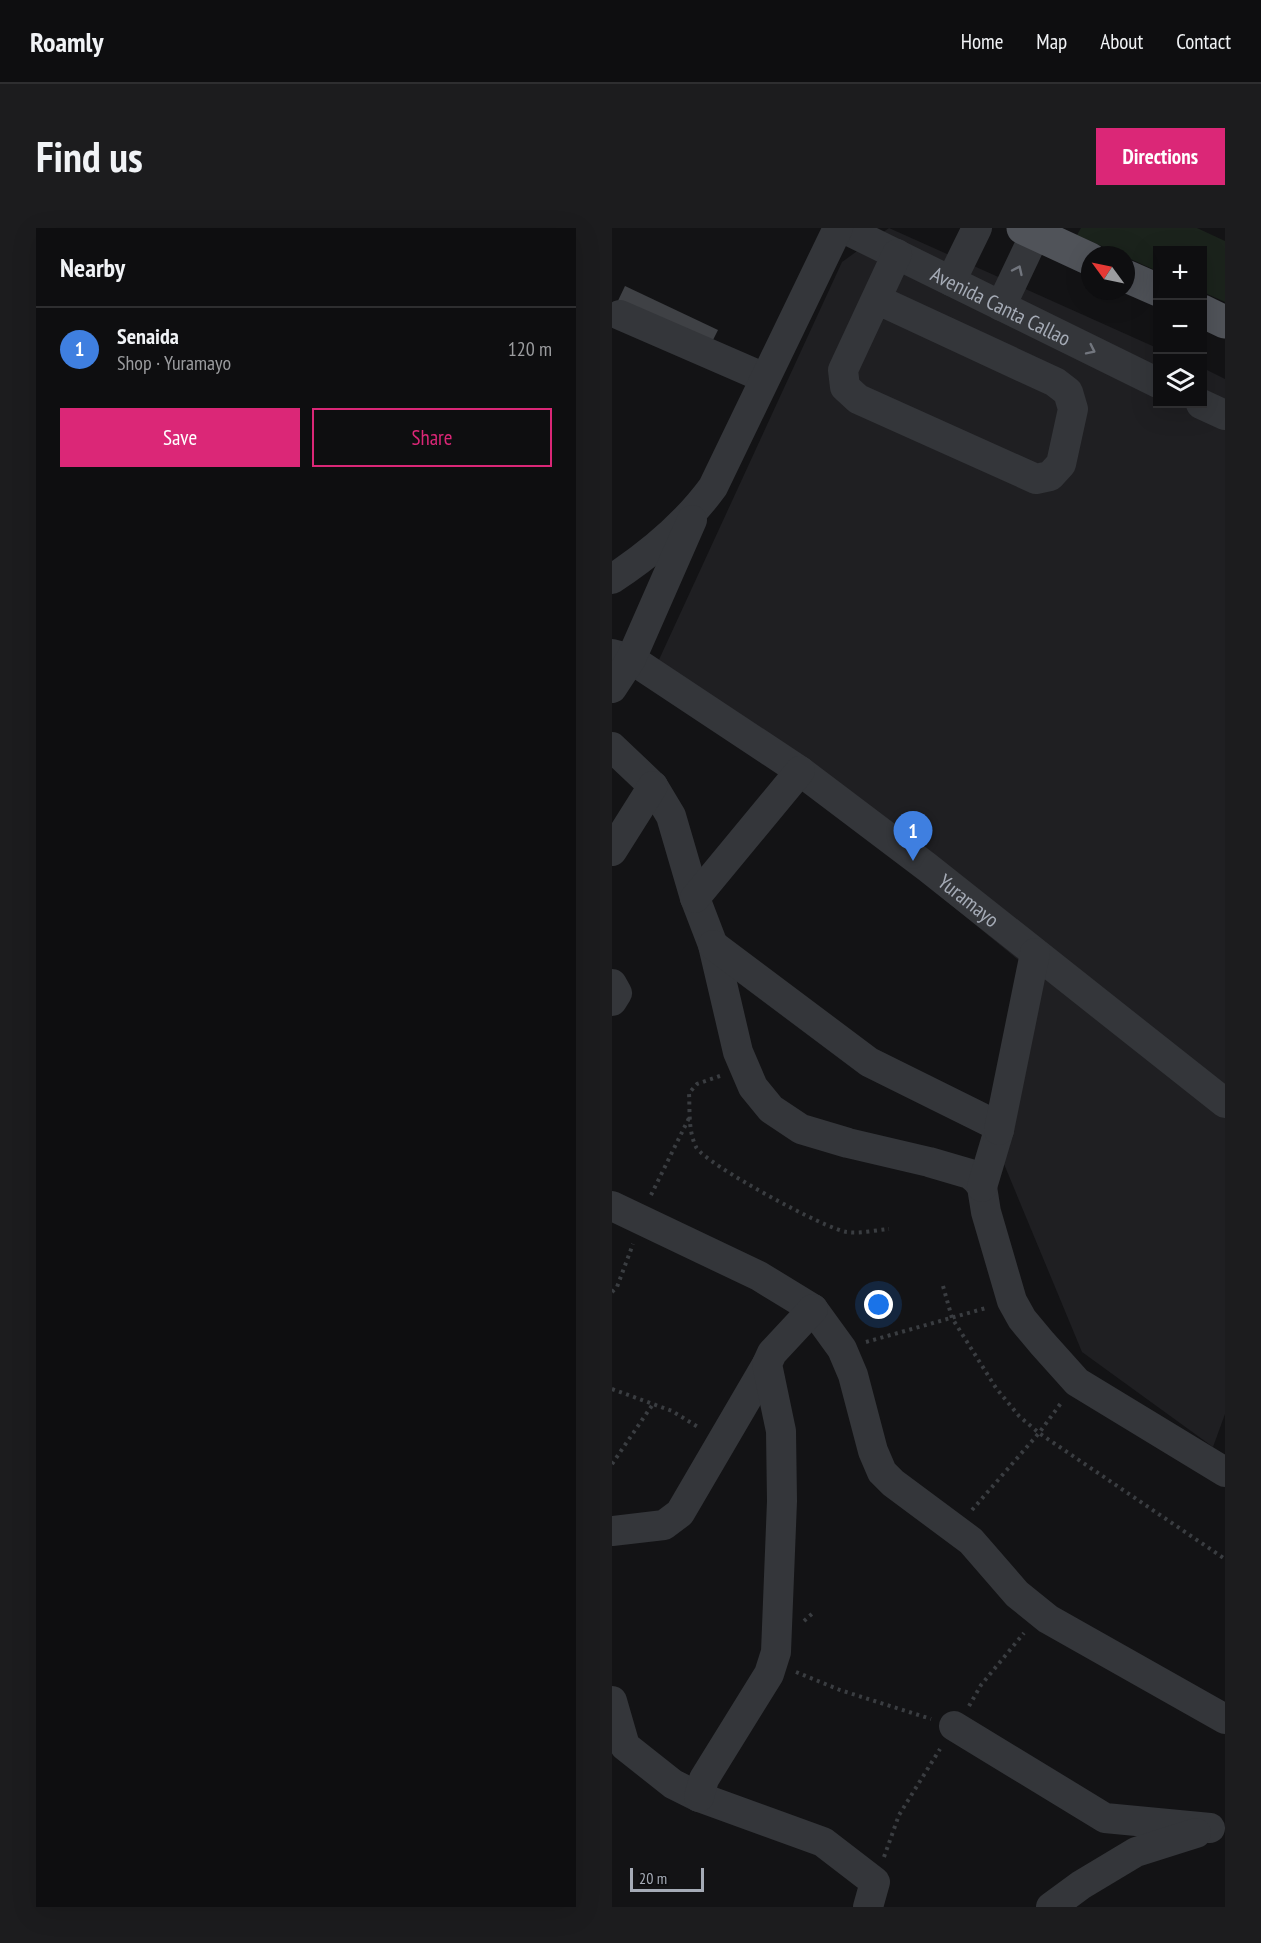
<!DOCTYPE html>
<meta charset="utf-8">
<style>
:root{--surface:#0e0e10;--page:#1c1c1e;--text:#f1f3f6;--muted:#9b9c9f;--line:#2e2e30;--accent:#db2777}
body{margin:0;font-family:"PT Sans Narrow",sans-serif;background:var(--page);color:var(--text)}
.controls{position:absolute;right:18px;top:18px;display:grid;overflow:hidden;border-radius:0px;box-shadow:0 6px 24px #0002}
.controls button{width:54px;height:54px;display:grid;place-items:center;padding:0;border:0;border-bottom:2px solid var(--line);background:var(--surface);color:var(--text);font:30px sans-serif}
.compass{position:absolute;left:469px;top:18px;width:54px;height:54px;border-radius:50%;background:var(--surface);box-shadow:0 6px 24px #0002;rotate:303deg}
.scale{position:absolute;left:18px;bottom:15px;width:74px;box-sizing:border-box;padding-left:6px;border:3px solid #a5abb6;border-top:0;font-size:16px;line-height:21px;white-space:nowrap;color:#a5abb6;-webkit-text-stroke:4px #0e0e10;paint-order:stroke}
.you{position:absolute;left:267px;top:1077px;width:21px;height:21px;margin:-15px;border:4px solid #fff;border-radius:50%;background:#1a73e8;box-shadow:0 0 0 9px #1a73e833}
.badge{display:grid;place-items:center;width:39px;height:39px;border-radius:50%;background:var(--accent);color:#fff;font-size:20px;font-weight:700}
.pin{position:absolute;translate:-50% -50px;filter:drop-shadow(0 2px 3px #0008)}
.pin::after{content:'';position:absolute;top:32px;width:21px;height:18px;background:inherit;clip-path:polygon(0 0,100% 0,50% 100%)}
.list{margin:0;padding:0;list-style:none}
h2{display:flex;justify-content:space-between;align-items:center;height:78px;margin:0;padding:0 24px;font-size:26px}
h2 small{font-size:20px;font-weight:400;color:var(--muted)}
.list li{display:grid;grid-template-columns:39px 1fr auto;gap:18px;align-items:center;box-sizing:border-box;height:84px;padding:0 24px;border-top:2px solid var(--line)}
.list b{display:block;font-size:22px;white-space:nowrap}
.list p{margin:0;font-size:20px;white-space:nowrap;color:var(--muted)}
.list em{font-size:20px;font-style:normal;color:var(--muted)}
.actions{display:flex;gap:12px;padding:18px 24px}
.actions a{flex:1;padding:14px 0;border:2px solid var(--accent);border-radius:0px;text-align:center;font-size:21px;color:var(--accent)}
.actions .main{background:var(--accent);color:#fff}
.icon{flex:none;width:33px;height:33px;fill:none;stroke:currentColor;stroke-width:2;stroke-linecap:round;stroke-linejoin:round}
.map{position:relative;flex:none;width:613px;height:1679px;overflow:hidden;border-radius:0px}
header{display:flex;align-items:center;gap:36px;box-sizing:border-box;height:84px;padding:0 30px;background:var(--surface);border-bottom:2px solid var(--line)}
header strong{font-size:28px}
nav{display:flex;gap:33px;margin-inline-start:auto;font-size:21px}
.intro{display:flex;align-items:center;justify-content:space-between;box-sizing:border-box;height:144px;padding:0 36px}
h1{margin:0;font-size:42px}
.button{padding:15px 27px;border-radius:0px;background:var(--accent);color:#fff;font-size:21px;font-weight:700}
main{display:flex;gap:36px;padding:0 36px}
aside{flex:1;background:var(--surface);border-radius:0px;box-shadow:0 6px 24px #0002}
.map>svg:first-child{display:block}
.built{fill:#1f1f22}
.green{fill:#1b231c}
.building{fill:#3f4145}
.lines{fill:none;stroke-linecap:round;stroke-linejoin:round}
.path{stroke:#3a3d41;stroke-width:4;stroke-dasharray:3 4.5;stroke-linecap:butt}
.minor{stroke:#34363a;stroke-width:30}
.major{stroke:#505359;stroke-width:33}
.oneway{stroke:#72767e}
.labels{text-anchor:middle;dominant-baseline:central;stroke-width:4.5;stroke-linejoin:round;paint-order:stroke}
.street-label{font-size:21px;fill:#a5abb6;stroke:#0e0e10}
</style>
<header>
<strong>Roamly</strong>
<nav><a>Home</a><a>Map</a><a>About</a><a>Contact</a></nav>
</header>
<div class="intro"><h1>Find us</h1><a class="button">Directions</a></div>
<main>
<aside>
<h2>Nearby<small></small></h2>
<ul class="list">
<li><span class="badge" style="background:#3f7fe0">1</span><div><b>Senaida</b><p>Shop · Yuramayo</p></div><em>120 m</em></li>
</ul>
<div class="actions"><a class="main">Save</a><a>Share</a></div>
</aside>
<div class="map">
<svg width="613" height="1679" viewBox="0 0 613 1679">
<rect width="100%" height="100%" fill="#131315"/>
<polygon class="built" points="277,0 545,120 546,176 590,176 591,140 613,151 613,1186 601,1219 470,1124 392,936 415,739 45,436 230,34"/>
<polygon class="green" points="469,0 585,0 613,13 613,74 591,64 590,22 546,22 545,43 514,29 514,27 509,27 465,7"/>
<polygon class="building" points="13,58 106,102 96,122 3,79"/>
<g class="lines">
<g class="path">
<path d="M108,848L85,856L77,865C78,883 76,902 84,919C93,936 215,1002 235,1004C248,1006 264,1002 277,1001"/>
<polyline points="39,967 77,890"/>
<polyline points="331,1058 340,1090 384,1160 407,1188 427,1205 613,1331"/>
<polyline points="0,1064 5,1059 21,1016"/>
<polyline points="254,1114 374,1080"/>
<polyline points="0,1161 60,1183 86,1199"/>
<polyline points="0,1236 41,1176"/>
<polyline points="360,1282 427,1205 449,1175"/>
<polyline points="192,1393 203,1383"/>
<polyline points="184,1444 228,1462 319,1491"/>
<polyline points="357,1478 369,1457 412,1405"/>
<polyline points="272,1629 287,1587 328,1521"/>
</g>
<g class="minor">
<path id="s1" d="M231,0L546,155"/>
<polyline points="339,53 365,0"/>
<polyline points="264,71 443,154 456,164 461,181 449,236 438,248 424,251 246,171 233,159 231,142 285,26"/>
<polyline points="389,78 426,0"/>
<polyline points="8,87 153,150"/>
<polyline points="589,176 613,187"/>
<path d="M0,351C38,326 74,296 101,259L226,0"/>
<path id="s2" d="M0,426L19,431L188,543L315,639L613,875"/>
<polyline points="0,460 19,431 80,292"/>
<polyline points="0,519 41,558 59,588 83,670 101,717 126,824 141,859 159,881 189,901 236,915 317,934 358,946 365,952 370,959 374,984 400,1073 410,1091 430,1115 465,1154 613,1244"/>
<polyline points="0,623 41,558"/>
<polyline points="83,670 188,543"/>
<polyline points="101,717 257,834 378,894 387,902 370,959"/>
<polyline points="0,756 5,765 0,773"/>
<polyline points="387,902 423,725"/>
<polyline points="0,978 147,1048 201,1081 230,1121 241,1147 261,1223 270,1244 281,1255 359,1313 405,1366 436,1391 613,1491"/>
<polyline points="0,1303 52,1297 68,1285 155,1136"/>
<polyline points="0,1473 13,1518 61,1556 87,1569 211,1614 263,1654 256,1679"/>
<polyline points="342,1498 493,1590 598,1600"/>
<polyline points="87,1569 92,1551 157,1446 164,1424 170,1273 169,1203 155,1136 160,1125 201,1081"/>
<polyline points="439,1679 469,1657 524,1624 584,1605"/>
</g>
<g class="major">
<polyline points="411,0 478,31"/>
<polyline points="514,48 546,62"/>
<polyline points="590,83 613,94"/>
</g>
</g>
<defs><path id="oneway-chevron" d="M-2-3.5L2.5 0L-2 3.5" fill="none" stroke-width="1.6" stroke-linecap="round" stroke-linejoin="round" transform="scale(1.5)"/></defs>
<g class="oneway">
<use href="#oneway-chevron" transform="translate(406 42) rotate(-65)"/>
<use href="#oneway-chevron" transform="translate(479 122) rotate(26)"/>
</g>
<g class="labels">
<g class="street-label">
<text stroke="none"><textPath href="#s1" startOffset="176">Avenida Canta Callao</textPath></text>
<text stroke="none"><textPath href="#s2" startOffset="435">Yuramayo</textPath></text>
</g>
</g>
</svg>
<div class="controls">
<button>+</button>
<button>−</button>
<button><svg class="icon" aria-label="layers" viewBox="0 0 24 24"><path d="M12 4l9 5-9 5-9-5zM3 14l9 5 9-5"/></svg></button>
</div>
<svg class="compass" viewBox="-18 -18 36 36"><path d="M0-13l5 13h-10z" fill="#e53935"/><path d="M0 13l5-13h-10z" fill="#9b9c9f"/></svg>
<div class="scale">20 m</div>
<div class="you"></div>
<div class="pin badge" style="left:301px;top:633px;background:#3f7fe0">1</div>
</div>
</main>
